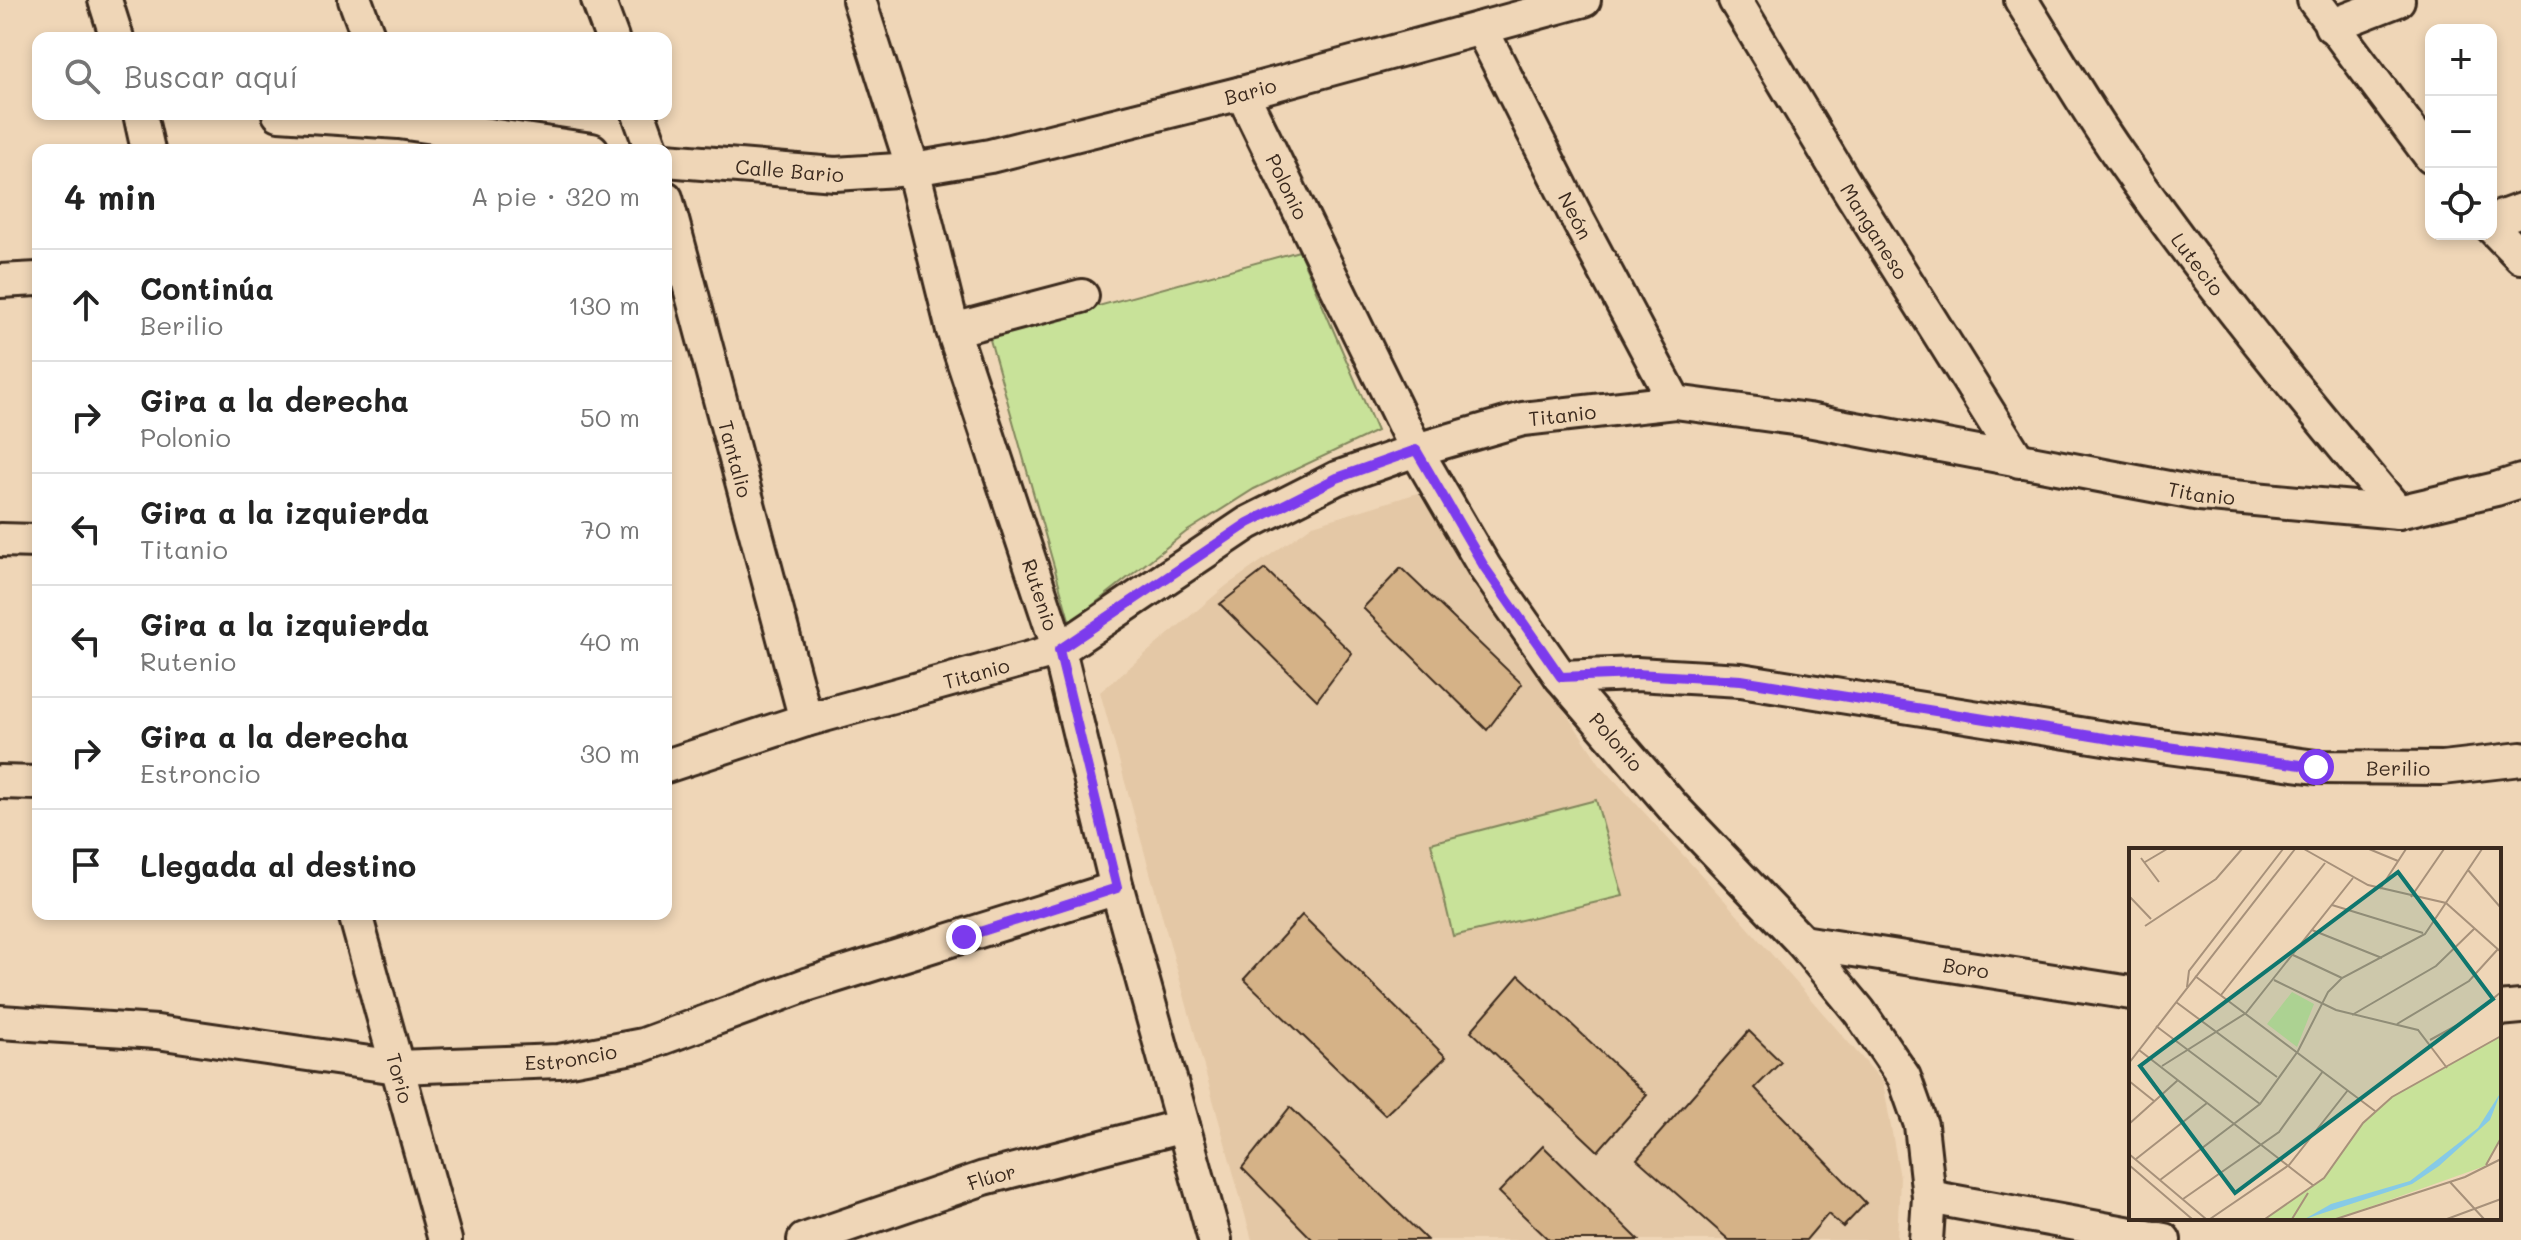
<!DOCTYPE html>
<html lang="es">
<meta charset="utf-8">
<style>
:root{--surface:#fff;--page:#f2f2f2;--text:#222;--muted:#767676;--line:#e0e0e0}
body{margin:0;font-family:Mali,sans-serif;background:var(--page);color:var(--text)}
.controls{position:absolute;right:24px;top:24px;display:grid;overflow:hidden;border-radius:16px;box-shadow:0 4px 12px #0003}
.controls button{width:72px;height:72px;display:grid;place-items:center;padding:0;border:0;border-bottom:2px solid var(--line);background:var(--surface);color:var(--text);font:40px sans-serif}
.stop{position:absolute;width:24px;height:24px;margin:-18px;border:6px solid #7c3aed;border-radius:50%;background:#fff}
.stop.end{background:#7c3aed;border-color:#fff;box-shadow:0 2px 8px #0008}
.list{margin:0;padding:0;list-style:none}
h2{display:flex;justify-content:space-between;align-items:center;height:104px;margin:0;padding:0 32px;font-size:34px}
h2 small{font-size:26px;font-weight:400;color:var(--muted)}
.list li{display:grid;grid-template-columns:52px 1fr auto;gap:24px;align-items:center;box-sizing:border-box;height:112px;padding:0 32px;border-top:2px solid var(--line)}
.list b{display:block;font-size:30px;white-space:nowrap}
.list p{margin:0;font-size:26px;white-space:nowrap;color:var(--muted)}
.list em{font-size:26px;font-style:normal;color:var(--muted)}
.icon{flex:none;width:44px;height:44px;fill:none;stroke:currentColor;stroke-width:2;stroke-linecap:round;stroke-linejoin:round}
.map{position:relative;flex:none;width:2521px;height:1240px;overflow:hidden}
.search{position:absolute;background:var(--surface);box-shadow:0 4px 12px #0003;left:32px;top:32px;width:640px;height:88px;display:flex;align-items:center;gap:20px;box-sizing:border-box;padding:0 28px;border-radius:16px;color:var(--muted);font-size:30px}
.panel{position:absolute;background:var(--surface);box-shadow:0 4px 12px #0003;left:32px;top:144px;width:640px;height:776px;border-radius:16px}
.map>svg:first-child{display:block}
.built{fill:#e4c8a6}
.green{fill:#c8e299;stroke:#82865c;stroke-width:2}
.building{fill:#d5b287;stroke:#3b2a1e;stroke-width:2}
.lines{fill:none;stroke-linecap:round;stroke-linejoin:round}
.minor-casing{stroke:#3b2a1e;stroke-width:38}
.minor{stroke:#efd6b7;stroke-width:32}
.route{stroke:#7c3aed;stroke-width:10}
.labels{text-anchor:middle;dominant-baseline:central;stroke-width:8;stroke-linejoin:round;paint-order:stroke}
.street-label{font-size:20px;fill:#3b2a1e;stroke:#efd6b7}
.inset-road{fill:none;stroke:#a7917a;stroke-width:2}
.view{fill:#0f766e;fill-opacity:0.15;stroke:#0f766e;stroke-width:4}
.inset-edge{fill:none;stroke:#3b2a1e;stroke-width:4}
</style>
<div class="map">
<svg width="2521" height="1240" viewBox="0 0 2521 1240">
<rect width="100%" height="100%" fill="#efd6b7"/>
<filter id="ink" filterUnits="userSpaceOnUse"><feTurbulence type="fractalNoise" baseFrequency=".0125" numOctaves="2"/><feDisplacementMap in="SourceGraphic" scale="16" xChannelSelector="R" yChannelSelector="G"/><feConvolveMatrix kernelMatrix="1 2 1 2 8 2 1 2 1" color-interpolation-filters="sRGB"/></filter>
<g filter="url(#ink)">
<polygon class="built" points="1418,493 1600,764 1725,901 1883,1082 1900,1178 1897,1240 1252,1240 1100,692 1226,586 1313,525"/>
<g class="green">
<polygon points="1299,251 1377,431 1254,489 1186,532 1070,623 989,336"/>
<polygon points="1596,800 1623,896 1453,936 1431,843"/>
</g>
<g class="building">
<polygon points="1401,568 1522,684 1487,730 1363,608"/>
<polygon points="1265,569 1352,653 1317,700 1220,604"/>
<polygon points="1302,915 1446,1057 1385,1115 1244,979"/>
<polygon points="1519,975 1647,1095 1598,1151 1471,1031"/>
<polygon points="1749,1031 1781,1062 1755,1088 1866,1203 1843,1227 1828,1214 1806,1240 1729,1240 1637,1159"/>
<polygon points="1290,1107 1427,1240 1313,1240 1242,1168"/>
<polygon points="1543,1146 1639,1240 1549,1240 1499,1192"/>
</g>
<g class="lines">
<g class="minor-casing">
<g id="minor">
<polyline points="105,0 117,38"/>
<polyline points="355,0 369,38"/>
<polyline points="598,0 612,38"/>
<path id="s1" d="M859,0L913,169L953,330L1059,650L1117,888L1215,1240"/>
<path id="s2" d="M1735,0L1846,185L2019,461"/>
<path id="s3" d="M2021,0C2053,51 2083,104 2118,154C2204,278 2301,396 2398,512"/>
<polyline points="2314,0 2431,157"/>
<polyline points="2331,26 2398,0"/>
<path id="s4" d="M1481,28L1579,222L1675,402"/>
<path id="s5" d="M1242,93L1416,450L1485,568L1561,677L1673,807L1802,942L1859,1011L1904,1077L1921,1125L1929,1197L1926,1240"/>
<polyline points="140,114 148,150"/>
<polyline points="279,114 399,122 592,150"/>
<polyline points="639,114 652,150"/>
<path id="s6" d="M666,160L835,174L913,169L990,156L1242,93L1584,0"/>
<path id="s7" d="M666,198L806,720"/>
<polyline points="2491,221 2521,210"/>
<polyline points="2491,226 2521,257"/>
<polyline points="0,281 38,279"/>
<polyline points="953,330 1082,296"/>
<polyline points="0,540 38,541"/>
<path id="s8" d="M1561,677L1636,674L1741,680L2123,741L2316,767L2443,768L2521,759"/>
<path id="s9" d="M666,766L806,720L1059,650L1248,523L1337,478L1416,450L1523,419L1675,402L1808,420L2200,494L2398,512L2496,489L2521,481"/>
<polyline points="0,782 38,783"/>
<path id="s10" d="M355,914L445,1240"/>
<path id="s11" d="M1802,942L2131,993"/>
<polyline points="2499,1009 2521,1007"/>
<path id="s12" d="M0,1022L157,1032L397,1067L559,1061L643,1045L806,985L1117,888"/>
<polyline points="1929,1197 2164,1240"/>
<path id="s13" d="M804,1240L984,1178L1183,1126"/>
</g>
</g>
<use href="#minor" class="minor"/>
</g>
</g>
<g class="lines" filter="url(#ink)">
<polyline class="route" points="964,937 1117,888 1059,650 1248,523 1337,478 1416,450 1485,568 1561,677 1636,674 1741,680 2123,741 2316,767"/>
</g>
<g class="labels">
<g class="street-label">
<text stroke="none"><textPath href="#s6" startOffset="594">Bario</textPath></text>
<text stroke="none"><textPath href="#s6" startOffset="124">Calle Bario</textPath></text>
<text stroke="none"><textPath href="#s5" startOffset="104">Polonio</textPath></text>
<text stroke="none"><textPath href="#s4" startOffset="210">Neón</textPath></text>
<text stroke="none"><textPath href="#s2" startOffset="270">Manganeso</textPath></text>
<text stroke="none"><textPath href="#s3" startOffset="318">Lutecio</textPath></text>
<text stroke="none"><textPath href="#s9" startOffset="972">Titanio</textPath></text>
<text stroke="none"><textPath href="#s7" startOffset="270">Tantalio</textPath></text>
<text stroke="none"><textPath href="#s9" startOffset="1620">Titanio</textPath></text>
<text stroke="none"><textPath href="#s1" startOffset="622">Rutenio</textPath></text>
<text stroke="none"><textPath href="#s9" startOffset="324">Titanio</textPath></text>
<text stroke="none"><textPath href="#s5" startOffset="752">Polonio</textPath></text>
<text stroke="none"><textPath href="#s8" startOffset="844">Berilio</textPath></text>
<text stroke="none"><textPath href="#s11" startOffset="166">Boro</textPath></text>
<text stroke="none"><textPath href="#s12" startOffset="574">Estroncio</textPath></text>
<text stroke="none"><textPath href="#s10" startOffset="170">Torio</textPath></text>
<text stroke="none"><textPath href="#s13" startOffset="198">Flúor</textPath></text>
</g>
</g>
<g transform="translate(2129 848)">
<rect width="372" height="372" fill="#efd6b7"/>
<path d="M163,144L185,156L168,199L138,176ZM372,188V290L356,318L207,371H136L195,330L234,275L263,249Z" fill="#c8e299"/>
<path d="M372,244L361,272L310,318L283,336L176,371L202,356L281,333L349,280Z" fill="#86cae7"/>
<path class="inset-road" d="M175,1L239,37L317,55L372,104M240,1L269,13M12,10L30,34M16,14L38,1M339,22L372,60M251,41L277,1M0,48L22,71M282,49L315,1M203,57L294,85M16,78L87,31L113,1M183,82L253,110M164,107L213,130M66,128L246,263M145,132L207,162L289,182L318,220M58,139L60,123L154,1M92,147L196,15M47,154L148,229M223,167L307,118L346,80M268,176L340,133L369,101M27,178L131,256M301,192L341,170L372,144M10,202L185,338M0,215L166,1M33,218L117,165L224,30M0,233L25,253M0,276L49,232M0,306L77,371M7,311L78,255M0,317L63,371M357,317L372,290M31,332L131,256L169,203L199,144L213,130L296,86L353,1M321,334L355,371M54,351L150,284L194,223M81,371L160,317L219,242M136,371L195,330L234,275L263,249L372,188M163,371L179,345M207,371L336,329L372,311M318,371L372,351"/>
<path class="view" d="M269,24L364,151L106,345L11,218Z"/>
<rect width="372" height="372" class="inset-edge"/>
</g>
</svg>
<div class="controls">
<button>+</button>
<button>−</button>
<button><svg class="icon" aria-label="locate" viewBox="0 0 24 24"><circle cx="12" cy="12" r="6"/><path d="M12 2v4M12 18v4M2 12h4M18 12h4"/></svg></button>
</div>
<div class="stop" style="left:2316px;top:767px"></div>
<div class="stop end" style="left:964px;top:937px"></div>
<div class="search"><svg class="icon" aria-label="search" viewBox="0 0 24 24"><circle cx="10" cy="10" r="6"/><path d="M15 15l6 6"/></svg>Buscar aquí</div>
<section class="panel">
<h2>4 min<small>A pie · 320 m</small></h2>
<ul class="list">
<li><svg class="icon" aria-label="ahead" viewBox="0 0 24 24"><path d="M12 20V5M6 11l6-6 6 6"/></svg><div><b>Continúa</b><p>Berilio</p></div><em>130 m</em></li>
<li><svg class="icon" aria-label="right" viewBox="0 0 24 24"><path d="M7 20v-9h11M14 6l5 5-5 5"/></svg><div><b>Gira a la derecha</b><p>Polonio</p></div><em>50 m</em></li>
<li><svg class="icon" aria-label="left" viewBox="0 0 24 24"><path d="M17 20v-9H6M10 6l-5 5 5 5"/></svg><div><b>Gira a la izquierda</b><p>Titanio</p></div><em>70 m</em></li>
<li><svg class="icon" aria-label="left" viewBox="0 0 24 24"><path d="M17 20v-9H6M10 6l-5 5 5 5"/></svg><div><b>Gira a la izquierda</b><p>Rutenio</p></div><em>40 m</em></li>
<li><svg class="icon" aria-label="right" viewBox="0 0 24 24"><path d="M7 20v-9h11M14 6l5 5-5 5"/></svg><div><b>Gira a la derecha</b><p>Estroncio</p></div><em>30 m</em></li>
<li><svg class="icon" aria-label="arrive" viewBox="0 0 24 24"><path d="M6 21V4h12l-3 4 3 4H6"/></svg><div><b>Llegada al destino</b></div></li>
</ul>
</section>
</div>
